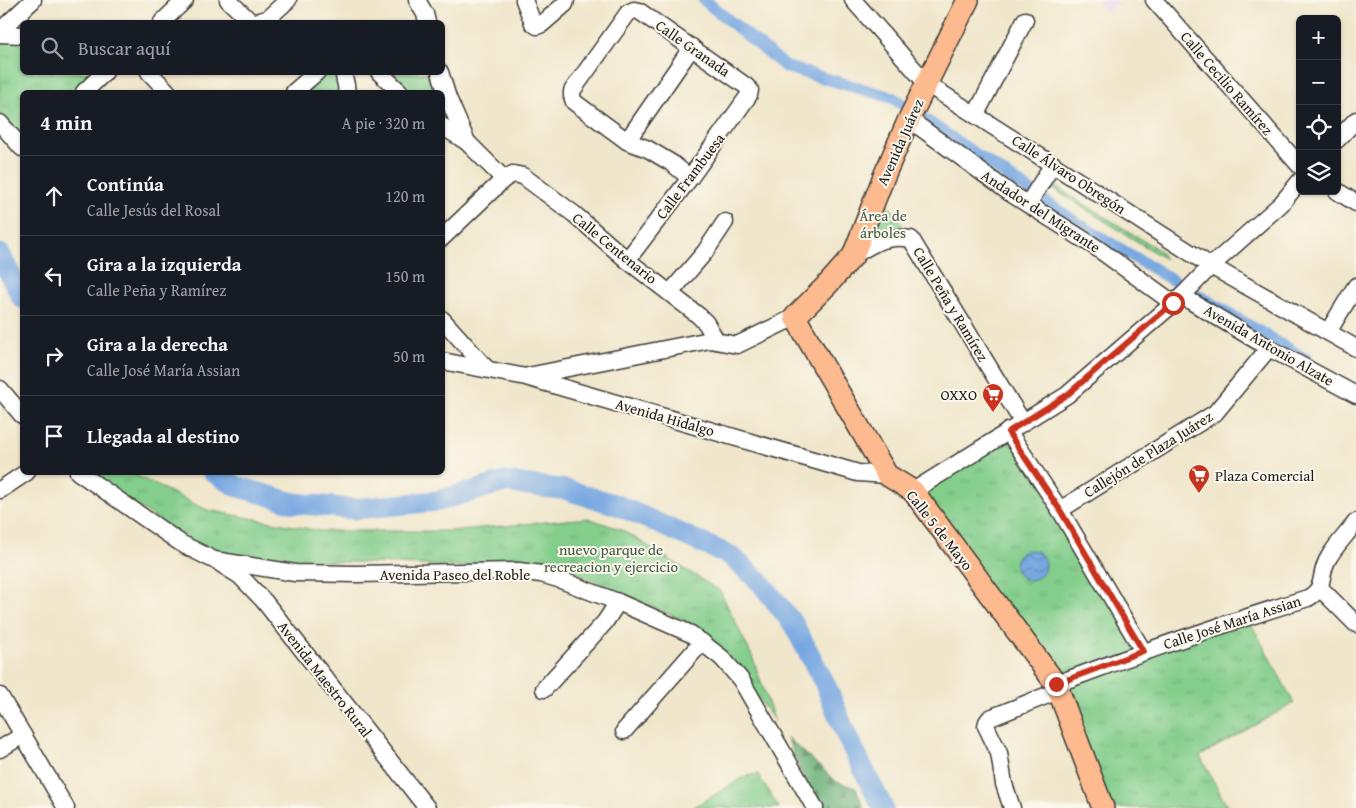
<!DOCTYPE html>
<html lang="es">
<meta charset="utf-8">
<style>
:root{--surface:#171b24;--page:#20242c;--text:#f1f3f6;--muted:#9ea1a6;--line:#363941}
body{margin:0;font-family:"Gentium Book Plus",serif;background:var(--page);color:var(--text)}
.controls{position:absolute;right:15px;top:15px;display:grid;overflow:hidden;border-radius:8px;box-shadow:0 1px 4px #0004}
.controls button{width:45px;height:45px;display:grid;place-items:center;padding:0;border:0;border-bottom:1px solid var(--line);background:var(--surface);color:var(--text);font:25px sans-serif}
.stop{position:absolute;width:15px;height:15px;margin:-11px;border:4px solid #c8321e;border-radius:50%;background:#fff}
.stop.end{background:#c8321e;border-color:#fff;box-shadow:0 1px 5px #0008}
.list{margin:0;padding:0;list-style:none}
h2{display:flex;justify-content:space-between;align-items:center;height:65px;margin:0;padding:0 20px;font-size:21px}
h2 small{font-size:16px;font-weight:400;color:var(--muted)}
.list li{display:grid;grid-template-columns:32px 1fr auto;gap:15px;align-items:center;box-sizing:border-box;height:80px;padding:0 20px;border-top:1px solid var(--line)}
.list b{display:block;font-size:19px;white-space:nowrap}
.list p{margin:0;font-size:16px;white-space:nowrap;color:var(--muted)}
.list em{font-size:16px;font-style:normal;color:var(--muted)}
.icon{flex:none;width:28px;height:28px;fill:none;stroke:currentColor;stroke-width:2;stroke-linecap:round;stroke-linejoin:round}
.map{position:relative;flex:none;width:1356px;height:808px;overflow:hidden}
.search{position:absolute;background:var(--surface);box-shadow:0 1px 4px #0004;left:20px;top:20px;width:425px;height:55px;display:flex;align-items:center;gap:12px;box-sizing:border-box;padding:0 18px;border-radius:8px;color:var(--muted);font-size:19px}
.panel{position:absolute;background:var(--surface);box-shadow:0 1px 4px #0004;left:20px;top:90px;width:425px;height:385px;border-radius:8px}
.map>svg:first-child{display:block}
.built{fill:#ecd1e9}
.forest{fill:url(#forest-firs);stroke:#44664a}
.park{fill:url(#park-tufts);stroke:#507554}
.garden{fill:url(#garden-furrows);stroke:#507554}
.water{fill:url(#water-waves);stroke:#4a627e}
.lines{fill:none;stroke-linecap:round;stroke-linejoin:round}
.canal{stroke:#77a7e1;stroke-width:12}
.river{stroke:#77a7e1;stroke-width:21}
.minor-casing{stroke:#3c3a36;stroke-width:19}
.major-casing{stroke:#3c3a36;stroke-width:24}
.minor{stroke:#fff;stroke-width:16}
.major{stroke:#fcba8e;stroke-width:21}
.route{stroke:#c8321e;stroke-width:6}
.labels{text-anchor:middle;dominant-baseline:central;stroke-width:4;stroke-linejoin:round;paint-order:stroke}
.street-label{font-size:15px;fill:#1c1c1c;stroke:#fbf7ec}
.park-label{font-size:15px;fill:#405a43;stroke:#fbf7ec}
.poi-label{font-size:15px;fill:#1c1c1c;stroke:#fbf7ec;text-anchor:end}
</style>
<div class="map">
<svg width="1356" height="808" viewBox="0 0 1356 808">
<defs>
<pattern id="forest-firs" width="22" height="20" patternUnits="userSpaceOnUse" patternTransform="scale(1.25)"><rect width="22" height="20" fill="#6bb178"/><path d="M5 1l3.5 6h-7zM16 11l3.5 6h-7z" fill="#578f62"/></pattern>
<pattern id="park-tufts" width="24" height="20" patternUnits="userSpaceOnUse" patternTransform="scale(1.25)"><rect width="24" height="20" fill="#84ce8c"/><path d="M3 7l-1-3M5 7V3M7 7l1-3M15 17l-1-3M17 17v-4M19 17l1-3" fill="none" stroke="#71b078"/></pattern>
<pattern id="garden-furrows" width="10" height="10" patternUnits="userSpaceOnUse" patternTransform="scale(1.25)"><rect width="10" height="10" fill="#84ce8c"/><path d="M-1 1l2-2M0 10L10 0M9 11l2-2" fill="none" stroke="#71b078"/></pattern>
<pattern id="water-waves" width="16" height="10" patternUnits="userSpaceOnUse" patternTransform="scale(1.25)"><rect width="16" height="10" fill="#77a7e1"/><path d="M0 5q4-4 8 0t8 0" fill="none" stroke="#6187b6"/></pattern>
</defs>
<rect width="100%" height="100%" fill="#fbf7ec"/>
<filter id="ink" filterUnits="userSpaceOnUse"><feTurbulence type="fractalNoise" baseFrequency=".02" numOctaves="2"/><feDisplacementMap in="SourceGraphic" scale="10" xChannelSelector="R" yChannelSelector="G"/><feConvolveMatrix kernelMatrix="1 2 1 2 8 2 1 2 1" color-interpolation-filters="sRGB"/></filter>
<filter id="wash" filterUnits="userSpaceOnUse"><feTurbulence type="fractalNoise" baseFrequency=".0096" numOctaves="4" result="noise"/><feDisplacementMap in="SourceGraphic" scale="20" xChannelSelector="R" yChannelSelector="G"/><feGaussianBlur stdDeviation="1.12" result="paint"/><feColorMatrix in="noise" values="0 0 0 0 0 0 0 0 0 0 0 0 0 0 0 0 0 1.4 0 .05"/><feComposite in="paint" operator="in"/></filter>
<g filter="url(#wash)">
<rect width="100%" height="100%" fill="#f0e6cb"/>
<polygon class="built" points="1095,0 1116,0 1119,3 1105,12"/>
<polygon class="forest" points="787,737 837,782 856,788 864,808 817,808 808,791"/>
<g class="park">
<polygon points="0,34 22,35 22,72 104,73 83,92 22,92 22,145 0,123"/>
<polygon points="317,73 344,73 346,92 294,92"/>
<polygon points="379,73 440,73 442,92 400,92"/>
<polygon points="877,194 895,213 911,239 853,256"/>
<polygon points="1008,431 1143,651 1247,616 1294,703 1200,756 1228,808 1103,808 1056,684 913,491"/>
<polygon points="85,473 131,473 207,510 321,531 449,531 588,518 622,530 720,591 752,656 775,722 744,678 692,624 564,568 449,566 217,557"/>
<polygon points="758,774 779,808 692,808 746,776"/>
</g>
<polygon class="garden" points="1055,186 1159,250 1165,259 1052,188"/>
<circle class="water" cx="1030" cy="565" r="15"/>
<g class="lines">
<polyline class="canal" points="704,0 786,67 893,98 1080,225 1307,360"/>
<g class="river">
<polyline points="0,254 22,298"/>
<polyline points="213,472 236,486 294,503 353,509 438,501 504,482 567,490 617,505 731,556 761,583 794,625 825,684 849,741 883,808"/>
</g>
</g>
</g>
<g filter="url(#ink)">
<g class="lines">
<g class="minor-casing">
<g id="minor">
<polyline points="228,0 251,22"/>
<polyline points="417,0 425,14 427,22"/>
<polyline points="524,0 533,23 537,26 542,24 565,4 566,0"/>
<polyline points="853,0 927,84 1211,266 1356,348"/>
<polyline points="1154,0 1300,166"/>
<polyline points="162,22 185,0"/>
<polyline points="256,22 267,19 288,0"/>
<polyline points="0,31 33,0"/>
<polyline points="0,34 22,35"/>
<polyline points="149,72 168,92"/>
<path d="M344,72C343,80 348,85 346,92"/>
<polyline points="379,72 400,92"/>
<polyline points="440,72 448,98 467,142 504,179"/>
<polyline points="84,92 105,72"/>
<polyline points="294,92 317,72"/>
<polyline points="976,114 1025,20"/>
<polyline points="909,119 1010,193 1097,248 1173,303"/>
<polyline points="0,123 22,148"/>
<polyline points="442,126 467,142"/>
<polyline points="1337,140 1356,120"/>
<polyline points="627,141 692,47"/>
<polyline points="1337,191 1356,203"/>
<polyline points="1028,204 1053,164"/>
<polyline points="442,238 504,179 513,174 523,176 574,214 627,260 699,316 706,323 716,340"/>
<path d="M853,256C873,243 887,234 911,239L1023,423"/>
<polyline points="627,260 690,178 749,95 750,90 746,86 639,11 634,10 628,13 572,91 572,96 574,102 627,141 648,149 673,164 690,178"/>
<polyline points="670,293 705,252 725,222"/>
<polyline points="1182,296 1269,348 1356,395"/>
<polyline points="442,319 486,368"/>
<polyline points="1328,332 1356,286"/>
<polyline points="442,361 526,377 858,473 887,475"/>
<polyline points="528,376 710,340 737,345 795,317"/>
<polyline points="0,389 22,415"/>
<polyline points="1008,431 1060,510 1143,651"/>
<polyline points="78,472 182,544 214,560 295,573 356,574 519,571 541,574 558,579 618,602 691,634 722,658 741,680 815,808"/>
<polyline points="0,490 27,472"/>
<polyline points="913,491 1067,395 1182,296 1211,266 1281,204 1300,181"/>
<polyline points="1060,510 1215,413 1269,348"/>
<polyline points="221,564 240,576 264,601 427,808"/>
<polyline points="1320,588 1356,624"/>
<path d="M1056,684C1139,653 1223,624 1308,598C1327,588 1318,574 1329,557C1336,545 1347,534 1356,522"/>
<polyline points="544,689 605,622 618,602"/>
<polyline points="0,696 66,808"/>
<polyline points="624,731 702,642"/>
<polyline points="0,749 23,735"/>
<polyline points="1012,808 1004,784 999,753 986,726 987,722 990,718 1058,691"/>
</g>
</g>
<g class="major-casing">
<polyline id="major" points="968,0 909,119 884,176 853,256 828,284 795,317 887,475 913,491 1056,684 1103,808"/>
</g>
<use href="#minor" class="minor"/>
<use href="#major" class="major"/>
</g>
</g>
<g class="lines" filter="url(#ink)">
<polyline class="route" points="1056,684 1143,651 1060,510 1008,432 1067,395 1173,303"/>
</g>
<defs>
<g id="supermarket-pin" transform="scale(1.125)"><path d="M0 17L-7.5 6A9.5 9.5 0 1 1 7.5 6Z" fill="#c8321e" stroke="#fbf7ec"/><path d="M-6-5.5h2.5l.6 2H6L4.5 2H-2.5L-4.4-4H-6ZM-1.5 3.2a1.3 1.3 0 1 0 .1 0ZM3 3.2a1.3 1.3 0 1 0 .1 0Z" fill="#fff"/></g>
</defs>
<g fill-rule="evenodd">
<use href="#supermarket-pin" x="993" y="394"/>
<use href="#supermarket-pin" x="1199" y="475"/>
</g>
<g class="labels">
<g class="street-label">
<text transform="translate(693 48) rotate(35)">Calle Granada</text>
<text transform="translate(1227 83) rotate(49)">Calle Cecilio Ramírez</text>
<text transform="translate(900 142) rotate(-66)">Avenida Juárez</text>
<text transform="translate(1069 174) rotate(33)">Calle Álvaro Obregón</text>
<text transform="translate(690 176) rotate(-53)">Calle Frambuesa</text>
<text transform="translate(1041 211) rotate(33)">Andador del Migrante</text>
<text transform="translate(615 248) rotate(39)">Calle Centenario</text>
<text transform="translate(951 304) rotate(59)">Calle Peña y Ramírez</text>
<text transform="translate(1269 345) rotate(30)">Avenida Antonio Alzate</text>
<text transform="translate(665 417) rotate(16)">Avenida Hidalgo</text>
<text transform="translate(1148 454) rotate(-32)">Callejón de Plaza Juárez</text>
<text transform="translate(940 530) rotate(52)">Calle 5 de Mayo</text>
<text x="455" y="574">Avenida Paseo del Roble</text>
<text transform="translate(1232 622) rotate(-18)">Calle José María Assian</text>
<text transform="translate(325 679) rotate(52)">Avenida Maestro Rural</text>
</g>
<g class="park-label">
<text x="883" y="215">Área de<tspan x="883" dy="17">árboles</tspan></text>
<text x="611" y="549">nuevo parque de<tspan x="611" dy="17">recreacion y ejercicio</tspan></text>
</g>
<g class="poi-label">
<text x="977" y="394">OXXO</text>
<text x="1215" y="475" text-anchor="start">Plaza Comercial</text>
</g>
</g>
</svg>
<div class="controls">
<button>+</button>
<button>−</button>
<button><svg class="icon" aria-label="locate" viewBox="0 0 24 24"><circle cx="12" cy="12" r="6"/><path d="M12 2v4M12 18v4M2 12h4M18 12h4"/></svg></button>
<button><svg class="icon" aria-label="layers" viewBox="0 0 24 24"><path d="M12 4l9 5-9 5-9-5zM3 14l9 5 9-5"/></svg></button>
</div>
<div class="stop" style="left:1173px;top:303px"></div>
<div class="stop end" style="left:1056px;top:684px"></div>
<div class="search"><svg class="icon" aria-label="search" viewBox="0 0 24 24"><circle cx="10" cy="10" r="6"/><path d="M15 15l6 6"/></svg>Buscar aquí</div>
<section class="panel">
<h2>4 min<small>A pie · 320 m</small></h2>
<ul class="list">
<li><svg class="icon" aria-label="ahead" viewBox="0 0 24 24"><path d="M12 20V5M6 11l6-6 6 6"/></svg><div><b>Continúa</b><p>Calle Jesús del Rosal</p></div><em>120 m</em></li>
<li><svg class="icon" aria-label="left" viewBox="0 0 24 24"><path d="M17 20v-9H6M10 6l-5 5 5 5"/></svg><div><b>Gira a la izquierda</b><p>Calle Peña y Ramírez</p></div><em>150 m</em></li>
<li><svg class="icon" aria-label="right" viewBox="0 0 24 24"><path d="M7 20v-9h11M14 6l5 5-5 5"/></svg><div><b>Gira a la derecha</b><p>Calle José María Assian</p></div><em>50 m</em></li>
<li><svg class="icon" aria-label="arrive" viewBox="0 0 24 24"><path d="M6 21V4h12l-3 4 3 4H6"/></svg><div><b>Llegada al destino</b></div></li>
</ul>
</section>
</div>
